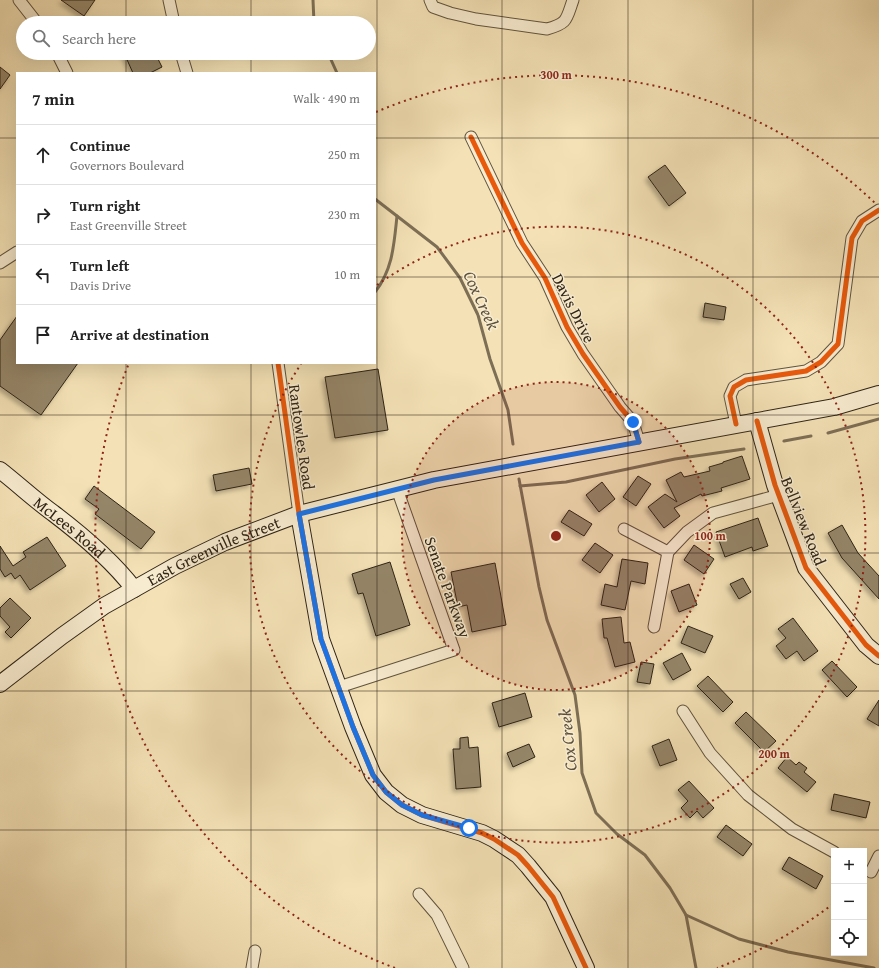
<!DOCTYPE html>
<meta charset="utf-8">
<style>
:root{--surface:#fff;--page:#f2f2f2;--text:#222;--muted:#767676;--line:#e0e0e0}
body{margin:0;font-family:"Gentium Book Plus",serif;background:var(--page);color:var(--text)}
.controls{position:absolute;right:12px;bottom:12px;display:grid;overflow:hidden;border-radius:0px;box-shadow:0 4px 16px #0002}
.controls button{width:36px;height:36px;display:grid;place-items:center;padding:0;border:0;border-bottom:1px solid var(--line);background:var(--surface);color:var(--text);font:20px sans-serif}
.stop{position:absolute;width:12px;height:12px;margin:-9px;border:3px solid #1a73e8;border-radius:50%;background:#fff}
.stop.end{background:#1a73e8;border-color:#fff;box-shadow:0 1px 4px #0008}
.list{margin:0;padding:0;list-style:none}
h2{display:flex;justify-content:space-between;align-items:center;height:52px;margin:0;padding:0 16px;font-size:17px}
h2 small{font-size:13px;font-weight:400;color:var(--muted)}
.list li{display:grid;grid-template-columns:26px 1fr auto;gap:12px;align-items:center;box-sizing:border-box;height:60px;padding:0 16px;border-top:1px solid var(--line)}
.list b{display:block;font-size:15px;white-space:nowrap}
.list p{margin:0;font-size:13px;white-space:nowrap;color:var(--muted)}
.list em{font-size:13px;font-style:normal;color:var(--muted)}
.icon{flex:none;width:22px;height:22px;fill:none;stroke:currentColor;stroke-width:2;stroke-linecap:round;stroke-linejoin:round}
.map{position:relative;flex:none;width:879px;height:968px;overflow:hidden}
.search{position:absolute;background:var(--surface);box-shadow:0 4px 16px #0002;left:16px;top:16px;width:360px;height:44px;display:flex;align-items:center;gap:10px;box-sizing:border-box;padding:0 14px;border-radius:22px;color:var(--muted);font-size:15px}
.panel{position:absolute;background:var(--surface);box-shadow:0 4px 16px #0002;left:16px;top:72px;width:360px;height:292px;border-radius:0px}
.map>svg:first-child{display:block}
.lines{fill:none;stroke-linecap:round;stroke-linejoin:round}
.stream{stroke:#7d6f56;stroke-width:3}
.building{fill:#958669;stroke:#2e2316;filter:url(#shadow)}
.street-casing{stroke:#60533e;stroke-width:13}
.secondary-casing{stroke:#2e2316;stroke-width:18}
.street{stroke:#f8ecd0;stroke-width:11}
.secondary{stroke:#f8ecd0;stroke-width:16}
.cycleway-casing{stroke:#f8ecd0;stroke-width:8}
.cycleway{stroke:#e8590c;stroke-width:5}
.route{stroke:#1a73e8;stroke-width:5}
.grid{fill:none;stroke:#2e2316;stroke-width:1;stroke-opacity:0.55}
.ring{fill:none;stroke:#8f2418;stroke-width:2;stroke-dasharray:2 4}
.labels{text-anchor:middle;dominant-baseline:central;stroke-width:3;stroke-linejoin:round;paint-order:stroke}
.street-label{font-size:16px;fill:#2e2316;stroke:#f8ecd0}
.water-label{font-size:17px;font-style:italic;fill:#5c4f3b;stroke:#f8ecd0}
.centre{fill:#8f2418;stroke:#f8ecd0;stroke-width:2}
.ring-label{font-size:12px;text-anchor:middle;font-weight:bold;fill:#8f2418;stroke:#f8ecd0;stroke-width:3;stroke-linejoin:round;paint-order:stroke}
</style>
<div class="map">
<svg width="879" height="968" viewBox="0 0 879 968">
<defs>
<filter id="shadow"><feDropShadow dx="-3" dy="3" stdDeviation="2" flood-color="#0004"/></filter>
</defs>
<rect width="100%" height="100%" fill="#f4e2b6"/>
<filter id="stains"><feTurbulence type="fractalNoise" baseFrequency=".005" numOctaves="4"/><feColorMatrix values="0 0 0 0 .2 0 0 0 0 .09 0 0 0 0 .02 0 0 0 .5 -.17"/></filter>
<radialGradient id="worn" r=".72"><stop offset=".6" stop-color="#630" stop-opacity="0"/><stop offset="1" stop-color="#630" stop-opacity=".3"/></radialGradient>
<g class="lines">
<g class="stream">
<polyline points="313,0 314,23"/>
<polyline points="328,53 337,73"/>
<polyline points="375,199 437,247 460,278 478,315 490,359 508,410 513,444"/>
<path d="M375,292C393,269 394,244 397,216"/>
<polyline points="828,433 879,419"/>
<polyline points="784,441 811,436"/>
<polyline points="519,479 539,587 547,620 575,695 580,733 582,773 596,813 617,834 645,855 670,888 686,915 696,968"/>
<polyline points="520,486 566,482 675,459 744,449"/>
<polyline points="686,915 739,939 788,952 874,968"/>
</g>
</g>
<g class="building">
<polygon points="61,0 95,0 84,16"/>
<polygon points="124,53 155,53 162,67 150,73 133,73"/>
<polygon points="0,67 10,75 0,89"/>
<polygon points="665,165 686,193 669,206 648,177"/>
<polygon points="705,303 726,307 724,320 703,317"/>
<polygon points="17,316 17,363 78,363 41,415 0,386 0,340"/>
<polygon points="378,369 388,430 335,438 325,377"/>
<polygon points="742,456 750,479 721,488 722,491 702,496 701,494 674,508 680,516 664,528 648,507 665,494 677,502 666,480 681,472 684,477 710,471 709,467 723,463 723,462"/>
<polygon points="249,468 252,484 216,491 213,475"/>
<polygon points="638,476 651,484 636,506 623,497"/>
<polygon points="602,482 615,499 599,512 586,495"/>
<polygon points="94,486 155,532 141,549 95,514 99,509 85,499"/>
<polygon points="569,510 592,524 584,536 561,522"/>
<polygon points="758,518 768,546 753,551 752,547 725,557 716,532"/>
<polygon points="842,525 858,553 879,576 879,599 842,558 828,533"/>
<polygon points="47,537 66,566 30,590 20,575 15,579 11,573 5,577 0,569 0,546 13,566 26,557 23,552"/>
<polygon points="595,543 613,555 600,573 582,560"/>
<polygon points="694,545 714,559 704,574 684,560"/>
<polygon points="622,559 648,563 645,584 631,581 625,610 601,605 605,584 617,587"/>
<polygon points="390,562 410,625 376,636 363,593 358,594 352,574"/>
<polygon points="495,563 506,625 472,632 467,605 458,607 451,572"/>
<polygon points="743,578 751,592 739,599 730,584"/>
<polygon points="689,584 697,605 679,612 671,591"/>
<polygon points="10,598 31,618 11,638 5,632 10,627 0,616 0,608"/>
<polygon points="621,617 624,643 630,642 635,662 615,667 607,638 604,638 602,619"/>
<polygon points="793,618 818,651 804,661 797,651 786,659 776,646 786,638 778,629"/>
<polygon points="688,626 713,636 705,653 681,643"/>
<polygon points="682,653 691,670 673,680 663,663"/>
<polygon points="832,661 857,687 847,697 822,670"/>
<polygon points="641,662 654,664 650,684 637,682"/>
<polygon points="708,676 733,702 723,712 697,686"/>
<polygon points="525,693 532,717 499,727 492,703"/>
<polygon points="879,700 879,726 867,719"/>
<polygon points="746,712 776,741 764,752 735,723"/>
<polygon points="468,737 469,748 478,747 481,787 456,789 453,749 460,749 460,738"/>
<polygon points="669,739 677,760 660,766 652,746"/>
<polygon points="529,744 535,757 513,767 507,753"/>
<polygon points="787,757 796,765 799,762 807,768 804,772 816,782 807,792 778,768"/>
<polygon points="689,781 714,808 703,818 697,811 690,818 681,808 688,801 678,790"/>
<polygon points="834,794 870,802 866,818 831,810"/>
<polygon points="726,825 752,844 743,856 717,837"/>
<polygon points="789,857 823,876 816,889 782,869"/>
</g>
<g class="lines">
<g class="street-casing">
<g id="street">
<polyline points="19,0 37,23"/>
<polyline points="169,0 174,23"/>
<path d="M430,0L433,7L450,13L476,19L547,29C568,23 566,20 573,0"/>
<polyline points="57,53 67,73"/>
<polyline points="181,53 187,73"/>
<polyline points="471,137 522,243 545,278 567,327 583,354 620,407 633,422 639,442"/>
<polyline points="0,263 17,252"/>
<polyline points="278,363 299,514"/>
<polyline points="736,424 730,396 734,387 746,380 806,371 821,362 838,344 852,238 862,221 879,210"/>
<polyline points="624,529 668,552"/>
<polyline points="654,627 668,552 687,532 713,513 779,495"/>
<polyline points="339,687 454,650 397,489"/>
<polyline points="683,711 710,753 748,795 792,829 834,852"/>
<polyline points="871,872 879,856"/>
<polyline points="419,894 437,915 463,968"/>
<polyline points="252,968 255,951"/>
</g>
</g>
<g class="secondary-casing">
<g id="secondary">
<polyline points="757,421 775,485 806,568 866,645 879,656"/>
<path id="s1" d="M0,470C18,484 35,500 53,513C82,535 112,560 134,589"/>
<polyline points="299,514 321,639 353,727 373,775 386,792 402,805 422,815 482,833 494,839 518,855 528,866 553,897 586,968"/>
<path id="s2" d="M0,684L62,636L104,606L175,566L225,542L299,514L434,480L834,407L879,394"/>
</g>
</g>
<use href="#street" class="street"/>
<use href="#secondary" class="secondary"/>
<g class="cycleway-casing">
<g id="cycleway">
<polyline points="471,137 522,243 545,278 567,327 583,354 620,407 633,422 639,442"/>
<polyline points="278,363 299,514 321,639 353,727 373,775 386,792 402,805 422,815 482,833 494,839 518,855 528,866 553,897 586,968"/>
<polyline points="757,421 775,485 806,568 866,645 879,656"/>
<polyline points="736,424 730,396 734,387 746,380 806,371 821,362 838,344 852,238 862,221 879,210"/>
</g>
</g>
<use href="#cycleway" class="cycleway"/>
</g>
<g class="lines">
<polyline class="route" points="469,828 422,815 402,805 386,792 373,775 353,727 321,639 299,514 434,480 639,442 633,422"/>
</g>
<path class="grid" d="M126,0V23M251,0V23M377,0V968M502,0V968M628,0V968M753,0V968M126,53V73M251,53V73M0,138H17M375,138H879M0,277H17M375,277H879M126,363V968M251,363V968M0,415H879M0,553H879M0,691H879M0,830H879"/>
<circle cx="556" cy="536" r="154" fill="#8f2418" fill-opacity=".12"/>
<g class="ring">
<circle cx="556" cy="536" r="154"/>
<path d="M377 285A308 308 0 1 1 301 364"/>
<path d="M833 904A461 461 0 0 1 717 968M395 968A461 461 0 0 1 129 363M376 112A461 461 0 0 1 876 204"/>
</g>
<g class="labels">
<g class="street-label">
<text transform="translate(574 308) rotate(63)">Davis Drive</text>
<text transform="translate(302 437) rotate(82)">Rantowles Road</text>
<text transform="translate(804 521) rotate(68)">Bellview Road</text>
<text stroke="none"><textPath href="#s1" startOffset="90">McLees Road</textPath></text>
<text stroke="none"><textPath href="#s2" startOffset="253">East Greenville Street</textPath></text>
<text transform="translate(448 587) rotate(70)">Senate Parkway</text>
</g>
<g class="water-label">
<text transform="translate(482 300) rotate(65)">Cox Creek</text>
<text transform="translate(567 740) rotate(-96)">Cox Creek</text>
</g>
</g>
<circle cx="556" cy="536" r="6" class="centre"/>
<g class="ring-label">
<text x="556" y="79">300 m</text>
<text x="710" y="540">100 m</text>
<text x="774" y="758">200 m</text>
</g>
<rect width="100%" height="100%" filter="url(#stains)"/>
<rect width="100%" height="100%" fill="url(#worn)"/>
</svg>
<div class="controls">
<button>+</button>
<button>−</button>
<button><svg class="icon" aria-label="locate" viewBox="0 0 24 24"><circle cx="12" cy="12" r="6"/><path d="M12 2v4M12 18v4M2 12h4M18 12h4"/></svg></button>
</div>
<div class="stop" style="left:469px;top:828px"></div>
<div class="stop end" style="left:633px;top:422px"></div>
<div class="search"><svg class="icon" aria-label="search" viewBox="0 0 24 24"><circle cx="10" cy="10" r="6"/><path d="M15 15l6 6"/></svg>Search here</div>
<section class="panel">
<h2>7 min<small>Walk · 490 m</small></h2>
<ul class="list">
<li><svg class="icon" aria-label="ahead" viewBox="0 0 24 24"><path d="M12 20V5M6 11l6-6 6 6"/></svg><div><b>Continue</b><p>Governors Boulevard</p></div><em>250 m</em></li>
<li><svg class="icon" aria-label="right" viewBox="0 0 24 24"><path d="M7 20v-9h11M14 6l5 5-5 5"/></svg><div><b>Turn right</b><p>East Greenville Street</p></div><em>230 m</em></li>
<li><svg class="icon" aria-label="left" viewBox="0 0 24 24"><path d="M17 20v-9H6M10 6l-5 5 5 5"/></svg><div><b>Turn left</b><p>Davis Drive</p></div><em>10 m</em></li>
<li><svg class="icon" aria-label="arrive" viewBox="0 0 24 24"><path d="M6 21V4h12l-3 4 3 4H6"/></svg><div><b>Arrive at destination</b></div></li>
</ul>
</section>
</div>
